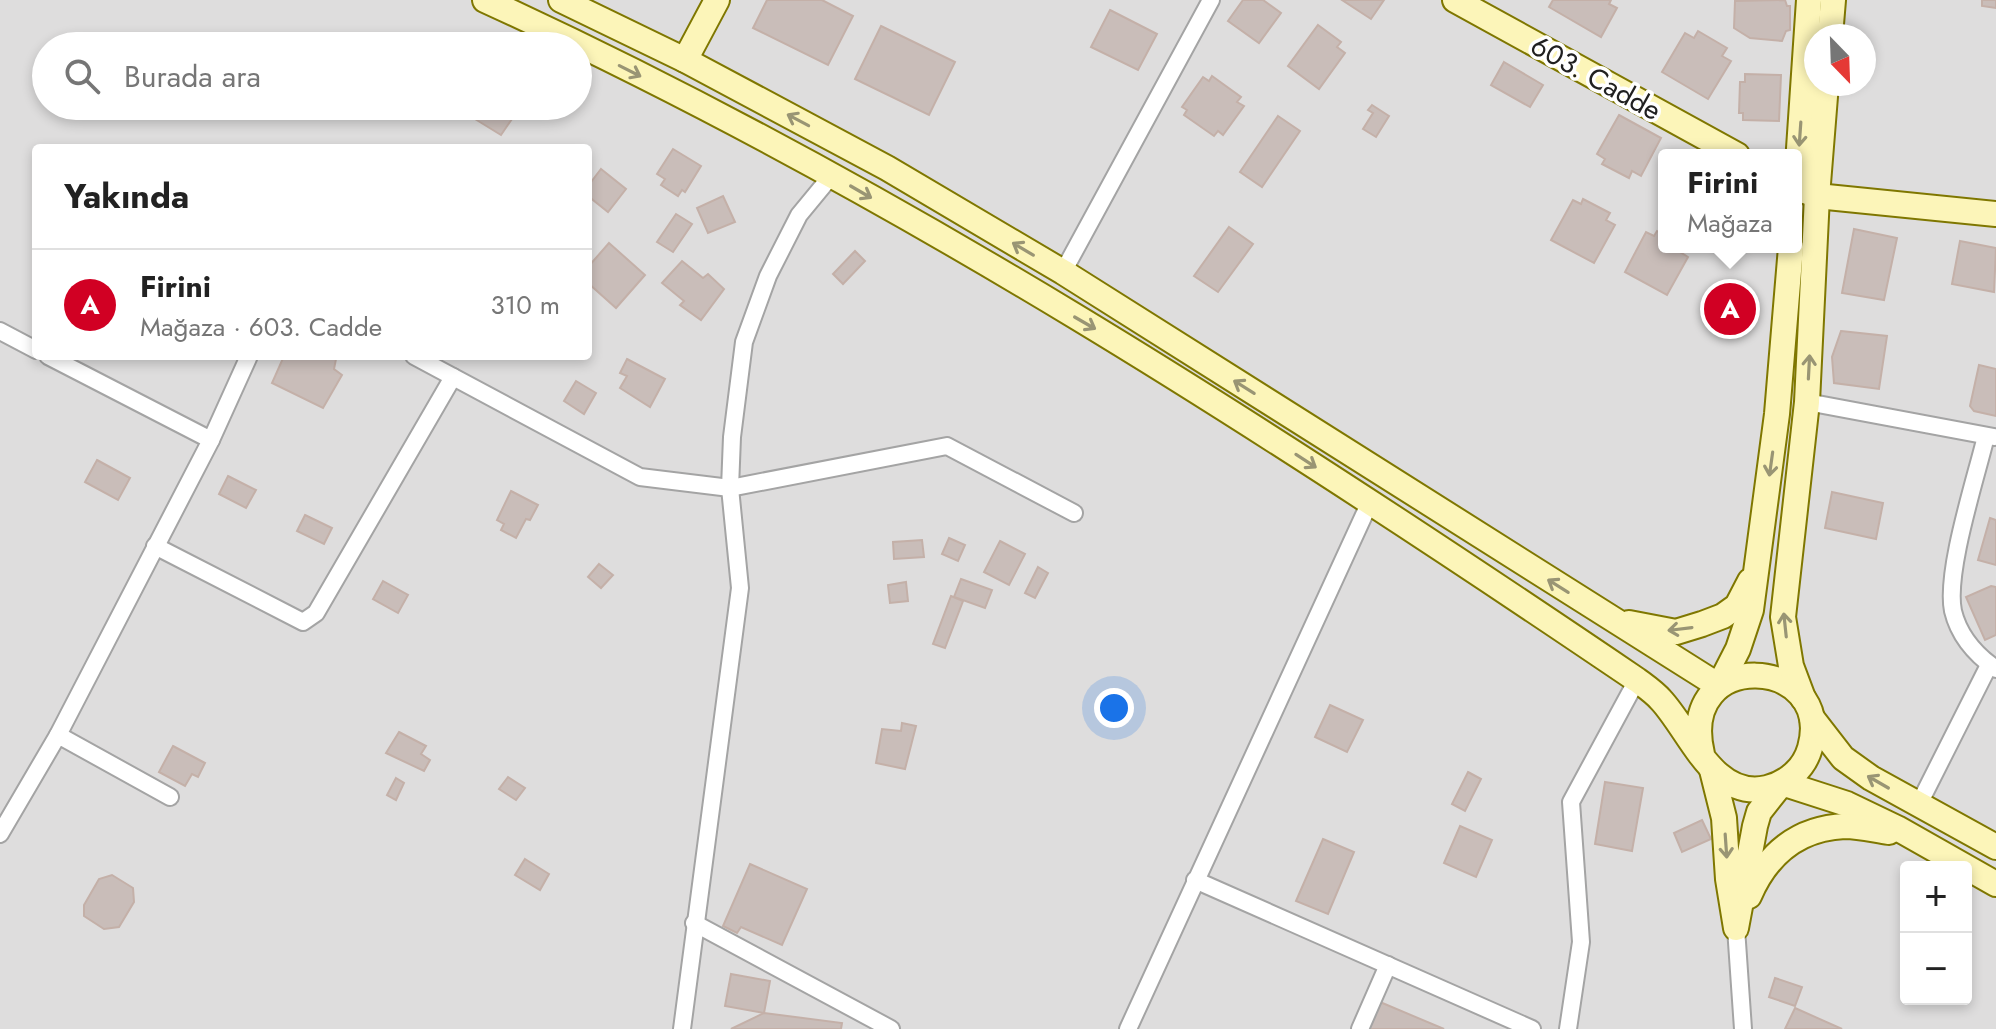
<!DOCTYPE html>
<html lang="tr">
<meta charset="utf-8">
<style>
:root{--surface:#fff;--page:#f6f6f6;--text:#222;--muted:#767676;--line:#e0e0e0;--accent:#d10023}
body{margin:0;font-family:Jost,sans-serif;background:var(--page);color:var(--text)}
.controls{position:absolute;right:24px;bottom:24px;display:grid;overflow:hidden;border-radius:8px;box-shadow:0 4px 12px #0003}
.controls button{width:72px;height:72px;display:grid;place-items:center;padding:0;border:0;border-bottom:2px solid var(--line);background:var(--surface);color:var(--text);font:40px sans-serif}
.compass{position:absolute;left:1804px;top:24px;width:72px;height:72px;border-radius:50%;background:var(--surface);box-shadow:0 4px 12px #0003;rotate:157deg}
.you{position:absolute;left:1114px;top:708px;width:28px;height:28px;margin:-20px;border:6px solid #fff;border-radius:50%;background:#1a73e8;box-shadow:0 0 0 12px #1a73e833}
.badge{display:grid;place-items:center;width:52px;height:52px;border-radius:50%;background:var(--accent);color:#fff;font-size:26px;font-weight:700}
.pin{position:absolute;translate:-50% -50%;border:4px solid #fff;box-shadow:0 2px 8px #0006}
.popup{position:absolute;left:1658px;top:149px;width:144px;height:104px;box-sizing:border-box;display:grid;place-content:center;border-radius:8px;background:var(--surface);filter:drop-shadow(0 2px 6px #0005);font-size:26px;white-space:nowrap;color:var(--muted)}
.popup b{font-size:30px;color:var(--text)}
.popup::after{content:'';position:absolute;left:50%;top:100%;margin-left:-16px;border:16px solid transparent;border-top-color:var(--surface)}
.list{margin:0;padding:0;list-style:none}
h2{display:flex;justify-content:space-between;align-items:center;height:104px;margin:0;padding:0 32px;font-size:34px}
h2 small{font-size:26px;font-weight:400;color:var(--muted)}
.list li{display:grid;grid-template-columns:52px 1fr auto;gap:24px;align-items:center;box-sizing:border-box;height:112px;padding:0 32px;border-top:2px solid var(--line)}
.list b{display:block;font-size:30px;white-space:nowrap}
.list p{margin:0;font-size:26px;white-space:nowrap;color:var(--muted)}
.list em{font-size:26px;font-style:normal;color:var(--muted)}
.icon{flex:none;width:44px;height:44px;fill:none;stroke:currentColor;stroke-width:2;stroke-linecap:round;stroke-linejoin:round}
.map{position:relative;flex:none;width:1996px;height:1029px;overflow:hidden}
.search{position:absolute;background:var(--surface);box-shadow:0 4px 12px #0003;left:32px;top:32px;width:560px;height:88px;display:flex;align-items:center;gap:20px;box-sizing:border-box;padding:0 28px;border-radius:44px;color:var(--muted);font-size:30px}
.panel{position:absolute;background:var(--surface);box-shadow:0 4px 12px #0003;left:32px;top:144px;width:560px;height:216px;border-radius:8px}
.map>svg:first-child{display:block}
.residential{fill:#dedddd;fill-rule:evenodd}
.building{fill:#c9bdb9;stroke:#c4b0a8;stroke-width:2}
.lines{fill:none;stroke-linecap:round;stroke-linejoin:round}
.street-casing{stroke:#a4a4a4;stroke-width:20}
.secondary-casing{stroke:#7f7700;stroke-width:28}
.street{stroke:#fff;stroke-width:16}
.secondary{stroke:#fcf5b9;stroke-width:24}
.oneway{stroke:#999574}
.labels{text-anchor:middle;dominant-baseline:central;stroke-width:7;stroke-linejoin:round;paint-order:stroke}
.street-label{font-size:28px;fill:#202020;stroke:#fff}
</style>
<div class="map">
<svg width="1996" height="1029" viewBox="0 0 1996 1029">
<rect width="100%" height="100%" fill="#f1ece7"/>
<path class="residential" d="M0,0H1996V1029H0ZM1816,36H1864V84H1816ZM46,46H578V106H46ZM36,148H588V356H36ZM1664,155H1796V247H1664ZM1906,867H1966V999H1906Z"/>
<g class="building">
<polygon points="767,0 822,0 853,16 828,65 753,28"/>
<polygon points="1243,0 1263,0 1281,13 1259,43 1228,21"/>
<polygon points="1342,0 1384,0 1371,19"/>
<polygon points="1553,0 1611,0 1609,4 1617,8 1601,37 1549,7"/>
<polygon points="1785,0 1787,6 1790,6 1790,30 1786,31 1782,41 1750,38 1734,28 1735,1"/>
<polygon points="1982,0 1996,0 1996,8 1982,6"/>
<polygon points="1110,10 1157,34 1138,70 1091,47"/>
<polygon points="1318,25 1341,42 1337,47 1345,53 1319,89 1288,66"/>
<polygon points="881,26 955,62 929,115 855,79"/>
<polygon points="1698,31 1727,48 1722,56 1731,61 1708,99 1662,72 1685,33 1694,38"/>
<polygon points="1504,62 1543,85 1530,107 1491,85"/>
<polygon points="1745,74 1781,75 1779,121 1743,120 1743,113 1739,113 1740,82 1745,82"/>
<polygon points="1212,76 1241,97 1237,102 1244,106 1223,135 1218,131 1214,136 1184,115 1187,110 1182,107 1203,77 1209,81"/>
<polygon points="1372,105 1389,116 1376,137 1363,129 1373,113 1368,110"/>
<polygon points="483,106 509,106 508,108 516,113 501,135 475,119"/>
<polygon points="1619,115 1661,138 1641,176 1632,171 1629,178 1602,164 1605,159 1597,154"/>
<polygon points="1278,116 1300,131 1262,187 1240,172"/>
<polygon points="673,149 701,166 685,192 682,190 678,196 661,185 665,179 657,174"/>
<polygon points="601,169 626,189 608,212 588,196 588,186"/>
<polygon points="723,196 735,222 708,233 697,208"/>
<polygon points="1583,199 1610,213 1606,220 1615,225 1594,263 1551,240 1573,200 1581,204"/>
<polygon points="676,214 692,224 673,252 657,242"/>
<polygon points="1229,227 1253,244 1218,292 1194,276"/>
<polygon points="1854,229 1897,238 1884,300 1842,293"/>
<polygon points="1657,231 1664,235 1664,247 1682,247 1680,252 1688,257 1667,295 1625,272 1646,232 1654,236"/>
<polygon points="1960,241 1996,248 1994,292 1952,284"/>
<polygon points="609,243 645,275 616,308 588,283 588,267"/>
<polygon points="855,251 865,261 843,284 833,274"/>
<polygon points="682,261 703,278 708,274 724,289 701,320 680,305 684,301 662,283"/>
<polygon points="1841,331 1887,336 1879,389 1834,383 1832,357"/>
<polygon points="284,356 336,359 334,369 342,375 323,408 272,383"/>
<polygon points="627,359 665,379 650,407 620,388 627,376 620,373"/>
<polygon points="1979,365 1996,369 1996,416 1974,411 1970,406"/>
<polygon points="576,381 596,393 584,414 564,401"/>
<polygon points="97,460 130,478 118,500 85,482"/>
<polygon points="228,476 256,490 246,508 219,494"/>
<polygon points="511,491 538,505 530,520 526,519 516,538 501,530 504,524 497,520"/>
<polygon points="1832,492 1883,503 1876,539 1825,528"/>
<polygon points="305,515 332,528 324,544 297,531"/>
<polygon points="1990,518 1996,520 1996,565 1978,560"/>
<polygon points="949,538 965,545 958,561 942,554"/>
<polygon points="922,540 924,557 894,559 893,542"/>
<polygon points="1000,541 1025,554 1009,585 984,572"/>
<polygon points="599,564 613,575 601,588 588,577"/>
<polygon points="1038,567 1048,573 1035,598 1025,593"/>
<polygon points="961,579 992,590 985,608 954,597"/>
<polygon points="383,581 408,595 398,613 373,599"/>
<polygon points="906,582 908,601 890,603 888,585"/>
<polygon points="1991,586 1996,587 1996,635 1985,640 1966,597"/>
<polygon points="951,596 963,601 945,648 933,644"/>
<polygon points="1330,705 1363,720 1347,752 1315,737"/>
<polygon points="902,723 916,726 905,769 876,763 882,729 901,731"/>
<polygon points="399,732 426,746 421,754 430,760 424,771 386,753"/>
<polygon points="173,746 205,763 198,777 192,774 185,786 159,772"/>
<polygon points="1468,772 1481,779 1465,811 1452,804"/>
<polygon points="508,777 525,788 516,800 499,789"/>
<polygon points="396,778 404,783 396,800 387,795"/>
<polygon points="1605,782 1643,788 1632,851 1595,844"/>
<polygon points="1702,820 1711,839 1682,852 1674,833"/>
<polygon points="1460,826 1492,840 1476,877 1444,863"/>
<polygon points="1323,839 1354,852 1328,914 1296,901"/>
<polygon points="525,859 549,874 540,890 515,875"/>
<polygon points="750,864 807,889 782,945 741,927 737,933 723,926"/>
<polygon points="112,875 133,888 134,902 119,927 104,929 84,916 84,905 99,879"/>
<polygon points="731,974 770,981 764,1013 725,1006"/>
<polygon points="1775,978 1802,987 1795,1006 1769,997"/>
<polygon points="1380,1002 1444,1029 1368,1029"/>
<polygon points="1795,1008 1842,1029 1785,1029"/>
<polygon points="764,1013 842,1023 841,1029 731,1029"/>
</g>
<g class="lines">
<g class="street-casing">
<g id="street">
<polyline points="1063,272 1211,0"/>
<polyline points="0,331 36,350"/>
<polyline points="48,356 211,440"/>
<polyline points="414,356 640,477 730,488 947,446 1074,513"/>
<polyline points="1807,402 1994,437"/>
<path d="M1986,436C1976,478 1945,572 1953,611C1959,636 1976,655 1996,669"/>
<polyline points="155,546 303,622 316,613 453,377"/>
<polyline points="58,735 211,440 249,356"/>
<polyline points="1919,804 1989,665"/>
<polyline points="0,834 58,735 170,797"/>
<polyline points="1195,880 1532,1029"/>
<polyline points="694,923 891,1029"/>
<polyline points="1736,928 1743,1029"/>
<polyline points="682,1029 740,588 730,488 732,437 744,342 768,276 799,215 832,175"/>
<polyline points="1128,1029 1370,502"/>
<polyline points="1360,1029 1388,965"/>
<polyline points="1568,1029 1581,942 1571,802 1637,680"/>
</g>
</g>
<g class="secondary-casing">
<g id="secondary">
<path d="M485,0C891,186 1268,430 1637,680C1645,686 1654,692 1661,700C1690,731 1714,801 1767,788C1787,783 1804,769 1810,748C1836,656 1676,645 1702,754"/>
<polyline points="561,0 685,60 887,168 1063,272 1719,686 1738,649 1751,610 1777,414 1791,247"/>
<polyline points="1455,0 1737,155"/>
<polyline points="1830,36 1833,0"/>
<polyline points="685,60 717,0"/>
<polyline points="1796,187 1817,196 1996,214"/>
<polyline points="1796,193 1809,0"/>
<polyline points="1629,623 1676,632 1702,624 1723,616 1737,606 1750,581"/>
<polyline points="1803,698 1791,666 1783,617 1807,402 1817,196 1826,84"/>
<polyline points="1812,718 1843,758 1871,778 1996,847"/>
<polyline points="1712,770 1724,818 1728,879 1736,928 1755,826 1759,812 1782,783 1847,804 1897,828 1996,884"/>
<path d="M1749,896C1767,854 1798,828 1845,826C1859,826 1875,830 1889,832"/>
</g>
</g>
<use href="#street" class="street"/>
<use href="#secondary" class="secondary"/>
</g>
<defs><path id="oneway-shaft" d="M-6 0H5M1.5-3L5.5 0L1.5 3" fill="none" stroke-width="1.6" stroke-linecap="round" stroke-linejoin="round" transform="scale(2)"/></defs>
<g class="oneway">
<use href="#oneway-shaft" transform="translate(630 71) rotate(27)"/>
<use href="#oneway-shaft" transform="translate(798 120) rotate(-152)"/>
<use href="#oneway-shaft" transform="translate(1800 134) rotate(94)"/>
<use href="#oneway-shaft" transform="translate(861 192) rotate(30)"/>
<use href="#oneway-shaft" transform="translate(1023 249) rotate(-149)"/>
<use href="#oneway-shaft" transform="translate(1085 323) rotate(30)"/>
<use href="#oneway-shaft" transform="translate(1809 367) rotate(-87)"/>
<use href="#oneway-shaft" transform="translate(1244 387) rotate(-148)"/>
<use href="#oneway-shaft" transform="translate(1306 461) rotate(33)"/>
<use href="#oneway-shaft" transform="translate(1771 464) rotate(98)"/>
<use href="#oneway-shaft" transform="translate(1558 586) rotate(-148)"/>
<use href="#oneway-shaft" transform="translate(1785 625) rotate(-96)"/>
<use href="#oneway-shaft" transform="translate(1680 629) rotate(173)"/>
<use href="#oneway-shaft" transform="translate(1878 782) rotate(-150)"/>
<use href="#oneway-shaft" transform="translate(1726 846) rotate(86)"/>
</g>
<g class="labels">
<g class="street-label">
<text transform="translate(1596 78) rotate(29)">603. Cadde</text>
</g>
</g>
</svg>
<div class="controls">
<button>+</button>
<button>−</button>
</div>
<svg class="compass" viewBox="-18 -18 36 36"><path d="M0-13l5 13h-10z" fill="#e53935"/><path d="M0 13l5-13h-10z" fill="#767676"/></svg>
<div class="you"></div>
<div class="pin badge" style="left:1730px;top:309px">A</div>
<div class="popup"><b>Firini</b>Mağaza</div>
<div class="search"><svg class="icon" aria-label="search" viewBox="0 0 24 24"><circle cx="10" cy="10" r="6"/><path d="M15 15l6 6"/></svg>Burada ara</div>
<section class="panel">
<h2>Yakında<small></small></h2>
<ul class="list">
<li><span class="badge">A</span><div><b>Firini</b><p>Mağaza · 603. Cadde</p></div><em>310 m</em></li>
</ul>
</section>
</div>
